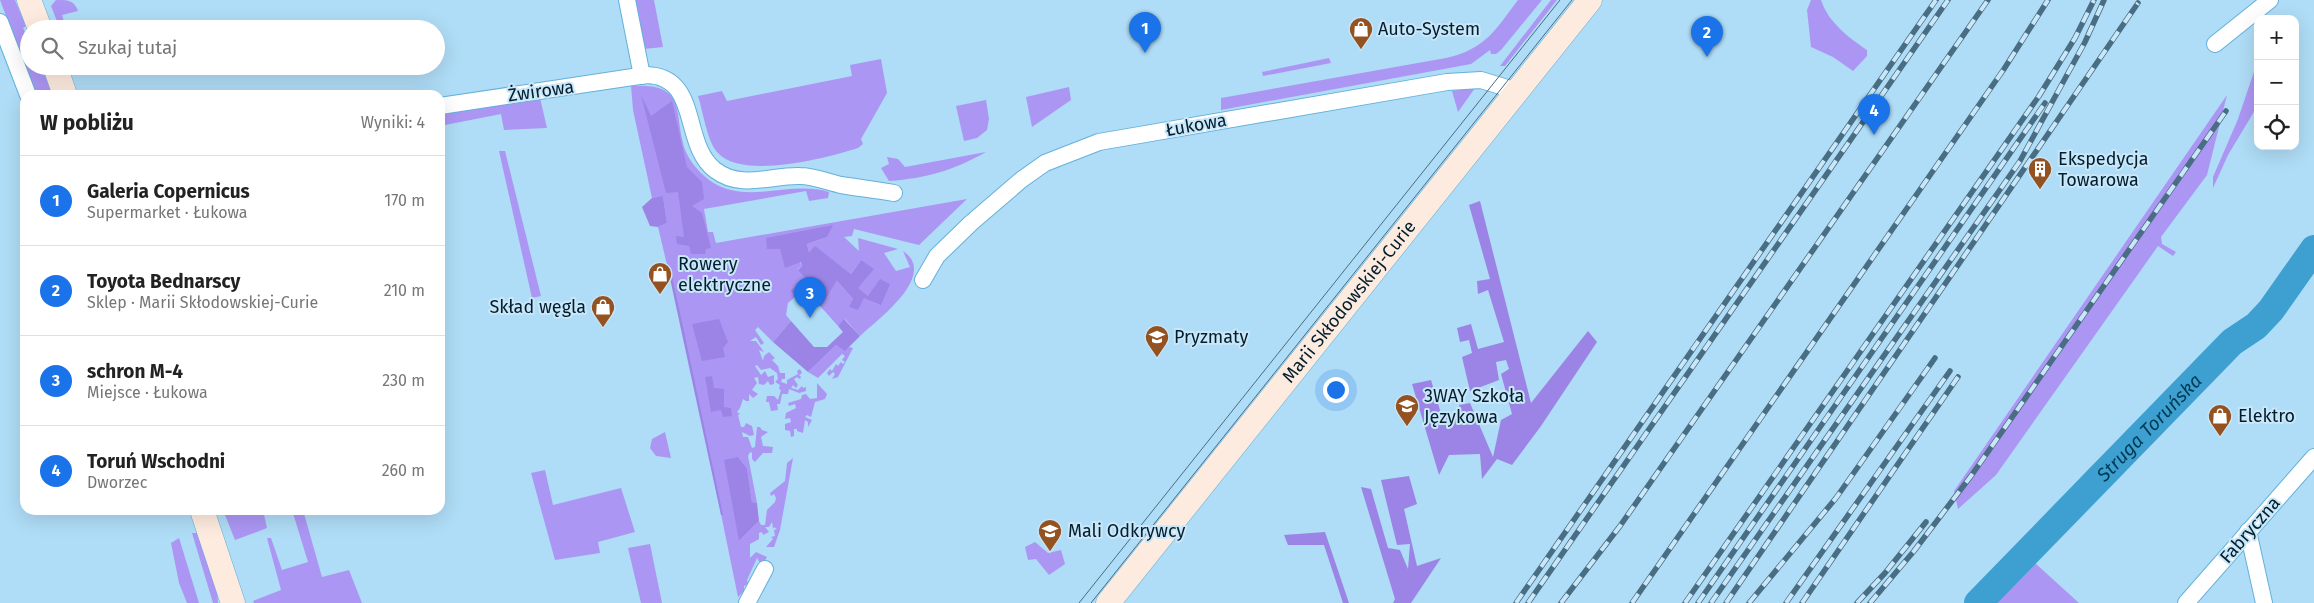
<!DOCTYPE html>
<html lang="pl">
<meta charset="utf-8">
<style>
:root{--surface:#fff;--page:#f2f2f2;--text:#222;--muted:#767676;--line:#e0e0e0;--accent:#1a73e8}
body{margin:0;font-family:"Fira Sans",sans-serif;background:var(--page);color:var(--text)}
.controls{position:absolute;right:15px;top:15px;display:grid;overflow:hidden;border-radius:10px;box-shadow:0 5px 20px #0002}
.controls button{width:45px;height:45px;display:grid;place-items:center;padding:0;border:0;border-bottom:1px solid var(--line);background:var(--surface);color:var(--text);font:25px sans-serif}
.you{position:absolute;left:1335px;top:389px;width:18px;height:18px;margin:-12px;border:4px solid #fff;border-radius:50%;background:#1a73e8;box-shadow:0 0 0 8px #1a73e833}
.badge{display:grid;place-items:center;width:32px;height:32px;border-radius:50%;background:var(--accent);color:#fff;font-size:16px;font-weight:700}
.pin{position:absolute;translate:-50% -41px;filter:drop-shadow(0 1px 2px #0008)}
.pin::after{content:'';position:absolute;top:26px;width:18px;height:15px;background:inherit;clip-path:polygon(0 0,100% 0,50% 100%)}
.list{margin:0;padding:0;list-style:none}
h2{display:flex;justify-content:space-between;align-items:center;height:65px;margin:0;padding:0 20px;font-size:21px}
h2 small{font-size:16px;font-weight:400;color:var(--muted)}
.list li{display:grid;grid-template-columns:32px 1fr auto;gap:15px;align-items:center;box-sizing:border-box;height:90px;padding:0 20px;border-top:1px solid var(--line)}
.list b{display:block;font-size:19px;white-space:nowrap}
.list p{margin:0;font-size:16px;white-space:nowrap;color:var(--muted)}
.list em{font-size:16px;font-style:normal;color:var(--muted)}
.icon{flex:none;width:28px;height:28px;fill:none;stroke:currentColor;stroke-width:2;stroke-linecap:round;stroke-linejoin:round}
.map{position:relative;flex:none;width:2314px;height:603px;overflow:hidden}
.search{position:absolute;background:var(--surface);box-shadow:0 5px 20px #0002;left:20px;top:20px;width:425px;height:55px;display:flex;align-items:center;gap:12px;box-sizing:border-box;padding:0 18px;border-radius:28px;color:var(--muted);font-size:19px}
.panel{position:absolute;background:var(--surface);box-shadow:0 5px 20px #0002;left:20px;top:90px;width:425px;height:425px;border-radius:15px}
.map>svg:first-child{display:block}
.green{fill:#ac96f4}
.forest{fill:#9c84e6}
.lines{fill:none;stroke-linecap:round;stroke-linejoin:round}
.river{stroke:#3da0d0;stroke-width:28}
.street-casing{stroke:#64b1db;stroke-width:18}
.secondary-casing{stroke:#64b1db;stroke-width:25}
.street{stroke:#fff;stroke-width:16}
.secondary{stroke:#feebdf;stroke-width:24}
.tram{stroke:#496d82;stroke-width:1}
.rail-casing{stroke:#496d82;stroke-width:5.5}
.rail{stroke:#c9e7f8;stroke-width:4;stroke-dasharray:11;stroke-linecap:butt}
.labels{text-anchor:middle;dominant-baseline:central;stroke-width:4;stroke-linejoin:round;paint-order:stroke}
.poi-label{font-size:18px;fill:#001e2e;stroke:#c9e7f8;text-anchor:start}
.street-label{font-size:18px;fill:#001e2e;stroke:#c9e7f8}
.water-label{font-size:19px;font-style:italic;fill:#003b54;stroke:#c9e7f8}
</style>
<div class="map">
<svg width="2314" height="603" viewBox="0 0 2314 603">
<rect width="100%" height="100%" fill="#afdcf6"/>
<g class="green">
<polygon points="0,0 15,0 26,26 23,28 27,36 29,35 29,66 41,66 53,95 36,95"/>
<path d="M56,0C68,0 74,0 78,11L62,15L64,22L81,23L80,29H60L51,6Z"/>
<polygon points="634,0 654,0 663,47 644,49"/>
<path d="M1518,0H1542L1501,50L1496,54H1491L1490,50L1471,64L1221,110V98L1446,58C1486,49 1495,30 1518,0Z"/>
<polygon points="1551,0 1557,0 1505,66 1500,66"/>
<path d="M1811,0H1821C1828,22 1849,38 1867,50V56L1853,71L1833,57L1811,47L1807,10Z"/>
<polygon points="1329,58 1331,63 1263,76 1262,72"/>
<path d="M881,59L887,93L861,139L863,144L858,148C827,158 742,180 718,153C707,142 703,111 698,96L722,91L727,101L852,76L850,65Z"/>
<polygon points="2258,60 2258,105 2228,155 2213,188 2213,177 2238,119"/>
<path d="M631,86C692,82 671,117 687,154C692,165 702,175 712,182C748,205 790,180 829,192L828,198L809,201L806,191L704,209L708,232H713L716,243L967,199L919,245L854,229L852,236L844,237L859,251L858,238L898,249L884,253L896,271L910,267L903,251C939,275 877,320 860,336L845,319L838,326L821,307L837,281L853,299L868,296L857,288L861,260L851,274L815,247L809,252L807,244L827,237L780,248L800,262L802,266L798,269L809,282L790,290L795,297L788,303L786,315L791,321L773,342L758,327L755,330L764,343L761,345L756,337L750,341H756L764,352L759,350L763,361L764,356L769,352L775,358L772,360L778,366L780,373H785V379H782L781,382L787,384V380L798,374L797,371L800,369L802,373L799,375L801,377L800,379L797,377L794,379L798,385L796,388L793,385L791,388L798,390L802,386L803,388L806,387V391L799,393L789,389L788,394H782L780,404H777L778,410L771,411L769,402H766L767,396H774L778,400L781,390L779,389L780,385L775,382L778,379L777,373L770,368L761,370L757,365L755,366L761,375L765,371L768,377L774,375V384L770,385L768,381L764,385L759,384L758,377L754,378L757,383L752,390L758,394L753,398L749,394V401H746L743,399L740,408L737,412L740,414L738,415L741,427H744L746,423L752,426L754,435L750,436L742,432L743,437H748L752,448L755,447L757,427H760L762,430L768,432L761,437L763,446L773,447L772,453H763L755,462L752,459V453L750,452L748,456L757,503L752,502L747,468L738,457L739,541L759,521L761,525H765L767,510L775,502L776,498L774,494L771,496L770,493L785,481L787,463L793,458L780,530L774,547H766L773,539L771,537L775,536L774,530L777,529L774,527L773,529L772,522L769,527H765L769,532L763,535L762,532L759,533V539L750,544V558L756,552L767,557L762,566L757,558L747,580L748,584L744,586V591L738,597L671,270L668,269L658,227L667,223L663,197L652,198L633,110Z"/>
<polygon points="1069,87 1071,100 1032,127 1026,97"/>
<polygon points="1475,88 1458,112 1452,91"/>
<polygon points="2227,95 2207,175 2161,237 2162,244 2176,252 2173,256 2158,246 1996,475 1958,509 1954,491"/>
<polygon points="540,98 547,128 504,130 501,114 440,126 440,113"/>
<polygon points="986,100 989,119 987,130 977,138 964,141 956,106"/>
<polygon points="499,151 505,151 541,296 532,298"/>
<path d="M986,152C952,171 927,178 889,181L881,168L889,164L887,157L898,159L905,167Z"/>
<polygon points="836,345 845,350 849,347 853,348 838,377 832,379 835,374 833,372 829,376 827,373 830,369 832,371 836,364 838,366 841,362 843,364 845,362 842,360 845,356 842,354 818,378 808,372"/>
<polygon points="817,383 827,394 825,399 815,402 811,417 807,415 805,417 812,420 808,427 808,422 805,420 803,433 797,431 797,429 794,429 794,436 791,437 790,431 785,430 785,424 791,422 790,418 785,419 786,413 796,408 795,404 789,406 788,403 801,399 802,395 806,394 810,399 817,398"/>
<polygon points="665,432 671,458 656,456 650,448 652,439"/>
<polygon points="545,470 553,505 621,488 635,532 598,542 600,553 555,560 531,473"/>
<polygon points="223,510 263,510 267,528 235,540"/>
<polygon points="292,510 303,510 322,577 349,570 362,603 254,603 253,601 281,590 267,538 271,538 282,570 308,562"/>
<polygon points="192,533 198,533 217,592 218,603 213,603"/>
<polygon points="179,538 199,603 187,603 179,583 171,543"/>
<polygon points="1035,542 1048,553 1061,550 1065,564 1049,575 1036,559 1028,560 1025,547"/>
<polygon points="650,544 662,603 641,603 628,548"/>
<polygon points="2035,563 2079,603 1996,603"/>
</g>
<g class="forest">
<polygon points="641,95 651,116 672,101 687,167 702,182 704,199 692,206 702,213 711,248 706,249 705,254 691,254 689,246 677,244 676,236 684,237 678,192 666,193"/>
<polygon points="663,196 667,223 658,227 650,226 642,207 652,198"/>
<polygon points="1480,201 1531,403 1588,331 1597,342 1541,426 1512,465 1497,459 1482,479 1480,454 1449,455 1439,475 1412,384 1431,380 1442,417 1461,412 1459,405 1470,403 1493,457 1501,420 1512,414 1501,374 1509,369 1506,360 1496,362 1499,380 1470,391 1462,357 1472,353 1469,340 1460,342 1457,328 1471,324 1478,349 1504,342 1488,290 1478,294 1477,281 1490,279 1469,205"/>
<polygon points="833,225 827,237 807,244 809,252 815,246 851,274 861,260 874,269 858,288 868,296 880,279 890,284 881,305 864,298 858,310 849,307 853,299 837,281 821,307 805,289 795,297 790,290 808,281 798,270 802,266 801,262 785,268 780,249 767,249 766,238"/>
<polygon points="2314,235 2314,258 2260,328 2204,388 1996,603 1964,603 2089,469 2217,344 2233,332 2247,325 2287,275"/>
<polygon points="668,269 671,270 723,515 721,515"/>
<polygon points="719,319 728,342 723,348 725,357 702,361 692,324"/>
<polygon points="844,319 860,336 845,351 836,345 808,372 773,342 791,321 814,347 827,347 843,332 838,326"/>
<polygon points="712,376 714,388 724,389 724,407 731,408 732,416 723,417 721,410 711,412 705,377"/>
<polygon points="738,457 747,468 752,502 757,503 759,521 739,541 724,460"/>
<polygon points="1409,476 1417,504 1404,509 1417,566 1441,558 1411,603 1393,603 1395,599 1361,487 1371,489 1388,548 1400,550 1408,569 1410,544 1397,545 1381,480"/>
<polygon points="1325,532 1349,603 1343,603 1324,545 1288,545 1284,535"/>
</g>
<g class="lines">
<path class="river" id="s1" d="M1978,603L2232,342L2256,326L2271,310L2314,249"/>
<g class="street-casing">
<g id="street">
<polyline points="627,0 642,76"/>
<polyline points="0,22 28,95"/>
<polyline points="2215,44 2270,0"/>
<path d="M440,106L646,75C701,76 681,144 715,170C741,190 771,175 800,176C813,176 828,182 841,185C859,188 877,190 894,193"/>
<polyline points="923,280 937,256 971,223 1021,180 1045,163 1099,142 1447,82 1481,80 1517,91"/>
<polyline points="2248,531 2264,603"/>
<polyline points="747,603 765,569"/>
<polyline points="2186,603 2314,457"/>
</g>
</g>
<g class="secondary-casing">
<g id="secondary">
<polyline points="29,0 40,29"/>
<polyline points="55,66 65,95"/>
<polyline points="202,510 233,603"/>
<path id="s2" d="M1108,603L1590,0"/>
</g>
</g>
<use href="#street" class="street"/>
<use href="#secondary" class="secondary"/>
<g class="tram">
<polyline points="1079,603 1560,0"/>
<polyline points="1091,603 1572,0"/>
</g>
<g class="rail-casing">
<g id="rail">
<polyline points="1516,603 1936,0"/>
<polyline points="1528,603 1948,0"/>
<polyline points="1561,603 1620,526 1988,0"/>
<polyline points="1632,603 2004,69 2048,0"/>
<polyline points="1685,603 2039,96 2075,38 2094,0"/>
<polyline points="1698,603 2045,103"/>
<polyline points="1711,603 2020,161 2085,42 2104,0"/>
<polyline points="1726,603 2138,3"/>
<polyline points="1749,603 1836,498 1935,358"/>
<polyline points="1786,603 1950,371"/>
<polyline points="1802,603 1958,377"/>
<polyline points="1857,603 1885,573 1926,522"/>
<polyline points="1870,603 1914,551 1971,476 2226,111"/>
</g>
</g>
<use href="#rail" class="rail"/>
</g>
<defs>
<g id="shop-pin" transform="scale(1.25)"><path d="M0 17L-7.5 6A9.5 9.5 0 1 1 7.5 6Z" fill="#945220" stroke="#c9e7f8"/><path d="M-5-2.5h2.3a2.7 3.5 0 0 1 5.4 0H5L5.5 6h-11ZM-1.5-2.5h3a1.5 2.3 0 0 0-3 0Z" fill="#fff"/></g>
<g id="building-pin" transform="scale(1.25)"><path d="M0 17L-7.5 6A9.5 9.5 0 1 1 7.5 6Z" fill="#945220" stroke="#c9e7f8"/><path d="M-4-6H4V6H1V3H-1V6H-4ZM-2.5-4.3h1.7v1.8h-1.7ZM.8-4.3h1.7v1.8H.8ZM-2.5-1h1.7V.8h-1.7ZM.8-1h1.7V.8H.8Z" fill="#fff"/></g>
<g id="university-pin" transform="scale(1.25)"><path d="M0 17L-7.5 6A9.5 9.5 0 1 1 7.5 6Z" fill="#945220" stroke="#c9e7f8"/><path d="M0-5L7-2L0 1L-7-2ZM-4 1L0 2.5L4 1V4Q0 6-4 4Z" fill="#fff"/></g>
</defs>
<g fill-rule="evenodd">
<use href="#shop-pin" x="1361" y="29"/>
<use href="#building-pin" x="2040" y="169"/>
<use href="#shop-pin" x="660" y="274"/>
<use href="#shop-pin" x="603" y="307"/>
<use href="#university-pin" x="1157" y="337"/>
<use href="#university-pin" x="1407" y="406"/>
<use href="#shop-pin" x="2220" y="416"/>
<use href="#university-pin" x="1050" y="531"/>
</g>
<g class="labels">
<g class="poi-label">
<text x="1378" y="29">Auto-System</text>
<text x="2058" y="159">Ekspedycja<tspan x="2058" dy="21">Towarowa</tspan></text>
<text x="678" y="264">Rowery<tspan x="678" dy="21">elektryczne</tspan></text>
<text x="586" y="307" text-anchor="end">Skład węgla</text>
<text x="1174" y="337">Pryzmaty</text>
<text x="1424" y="396">3WAY Szkoła<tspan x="1424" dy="21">Językowa</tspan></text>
<text x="2238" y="416">Elektro</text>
<text x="1068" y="531">Mali Odkrywcy</text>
</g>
<g class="street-label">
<text transform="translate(541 91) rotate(-8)">Żwirowa</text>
<text transform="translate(1196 125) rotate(-10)">Łukowa</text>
<text stroke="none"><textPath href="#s2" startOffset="386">Marii Skłodowskiej-Curie</textPath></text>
<text transform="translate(2250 530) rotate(-49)">Fabryczna</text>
</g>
<g class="water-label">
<text stroke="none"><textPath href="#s1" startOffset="245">Struga Toruńska</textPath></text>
</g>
</g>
</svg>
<div class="controls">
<button>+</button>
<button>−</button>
<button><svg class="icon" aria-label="locate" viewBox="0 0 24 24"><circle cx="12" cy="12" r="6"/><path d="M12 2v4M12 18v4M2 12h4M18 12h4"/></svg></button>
</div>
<div class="you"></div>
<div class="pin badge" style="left:1145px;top:53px">1</div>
<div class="pin badge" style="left:1707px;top:57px">2</div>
<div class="pin badge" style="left:810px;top:318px">3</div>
<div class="pin badge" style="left:1874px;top:135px">4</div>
<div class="search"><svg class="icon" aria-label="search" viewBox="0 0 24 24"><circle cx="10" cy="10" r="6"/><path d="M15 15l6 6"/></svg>Szukaj tutaj</div>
<section class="panel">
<h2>W pobliżu<small>Wyniki: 4</small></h2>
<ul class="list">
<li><span class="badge">1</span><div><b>Galeria Copernicus</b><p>Supermarket · Łukowa</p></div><em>170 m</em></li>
<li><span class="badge">2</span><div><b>Toyota Bednarscy</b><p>Sklep · Marii Skłodowskiej-Curie</p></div><em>210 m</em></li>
<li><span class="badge">3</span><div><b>schron M-4</b><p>Miejsce · Łukowa</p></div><em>230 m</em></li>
<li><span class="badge">4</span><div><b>Toruń Wschodni</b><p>Dworzec</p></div><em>260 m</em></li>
</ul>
</section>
</div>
